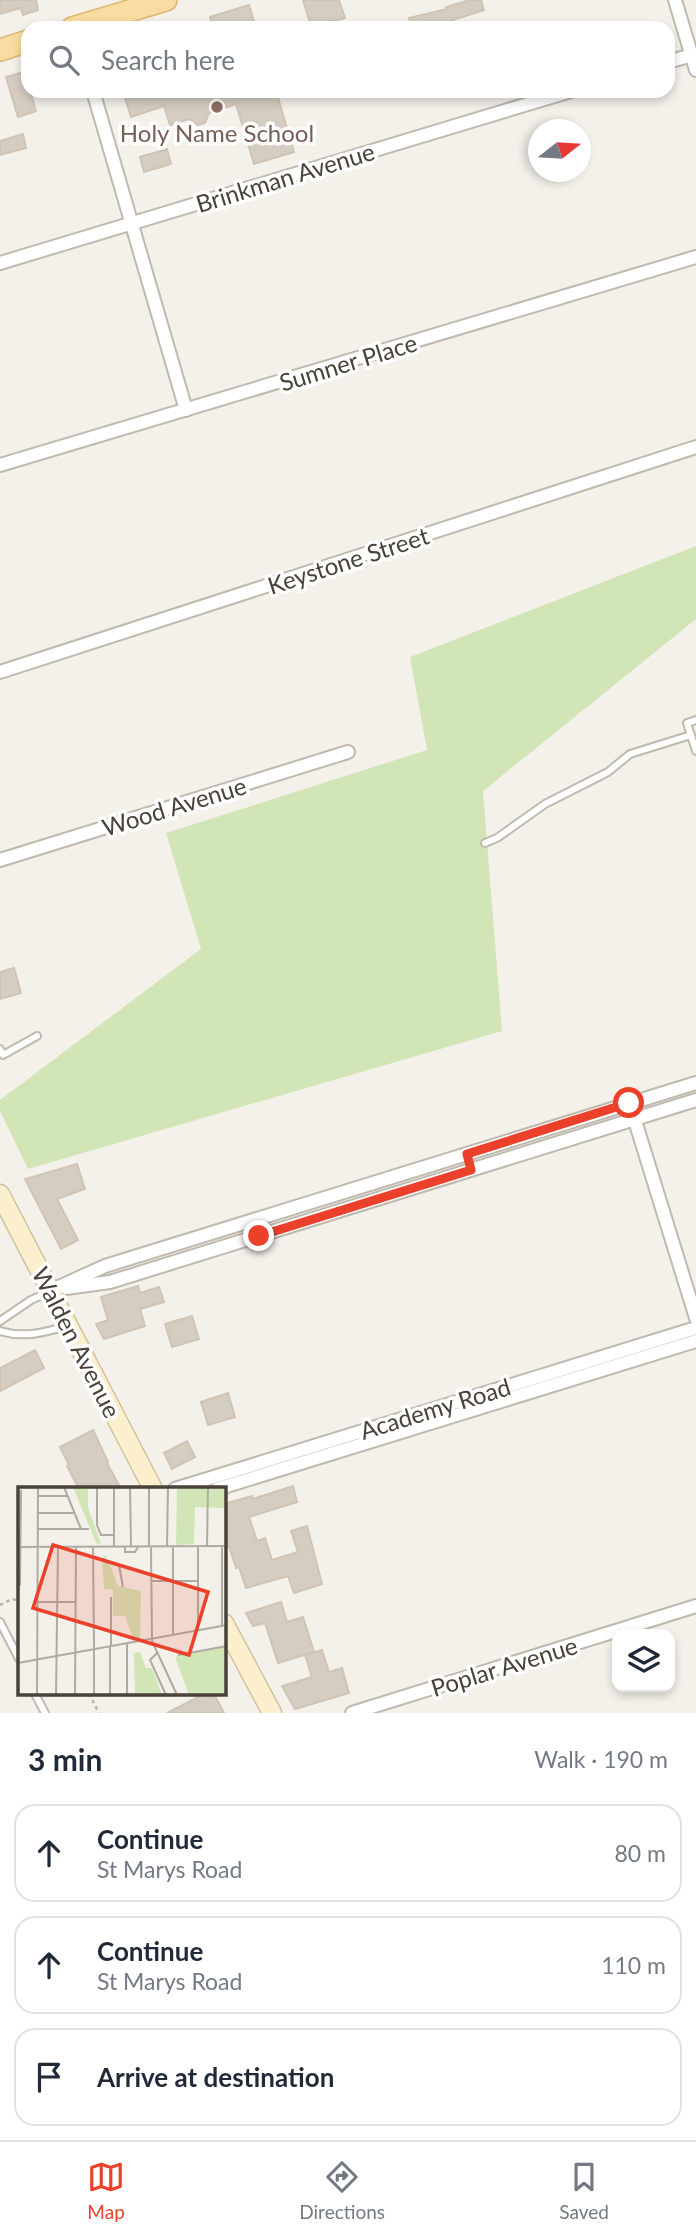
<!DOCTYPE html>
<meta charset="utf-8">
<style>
:root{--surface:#fff;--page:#f2f2f3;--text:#1f2937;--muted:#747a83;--line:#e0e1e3;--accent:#eb412b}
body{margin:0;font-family:Lato,sans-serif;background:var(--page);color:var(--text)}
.controls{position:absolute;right:21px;bottom:21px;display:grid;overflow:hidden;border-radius:14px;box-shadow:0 4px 10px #0003}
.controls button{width:63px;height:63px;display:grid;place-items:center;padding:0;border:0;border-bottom:2px solid var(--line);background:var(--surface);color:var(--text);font:35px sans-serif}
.compass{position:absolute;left:528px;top:119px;width:63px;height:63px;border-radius:50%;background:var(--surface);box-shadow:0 4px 10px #0003;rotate:73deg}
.stop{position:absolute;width:21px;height:21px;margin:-16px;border:5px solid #eb412b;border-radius:50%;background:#fff}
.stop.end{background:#eb412b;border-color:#fff;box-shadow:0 2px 7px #0008}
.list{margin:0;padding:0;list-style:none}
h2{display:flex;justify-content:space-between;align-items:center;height:91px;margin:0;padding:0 28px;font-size:30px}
h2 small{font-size:23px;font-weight:400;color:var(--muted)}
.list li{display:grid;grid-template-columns:46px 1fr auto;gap:21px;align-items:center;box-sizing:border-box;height:98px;margin:0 14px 14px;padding:0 14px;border:2px solid var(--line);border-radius:21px}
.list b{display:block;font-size:26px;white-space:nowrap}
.list p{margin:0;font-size:23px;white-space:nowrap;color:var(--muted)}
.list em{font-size:23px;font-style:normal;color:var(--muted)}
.icon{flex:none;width:38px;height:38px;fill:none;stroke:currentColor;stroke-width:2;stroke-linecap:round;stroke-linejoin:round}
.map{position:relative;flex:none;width:696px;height:1713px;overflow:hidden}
.search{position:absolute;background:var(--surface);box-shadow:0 4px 10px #0003;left:21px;right:21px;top:21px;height:77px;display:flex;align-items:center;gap:18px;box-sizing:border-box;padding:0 24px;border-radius:21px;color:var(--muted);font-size:26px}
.sheet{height:427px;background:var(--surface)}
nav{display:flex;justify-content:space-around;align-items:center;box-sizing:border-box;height:98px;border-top:2px solid var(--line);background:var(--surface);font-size:19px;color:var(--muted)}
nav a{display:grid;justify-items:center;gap:4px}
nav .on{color:var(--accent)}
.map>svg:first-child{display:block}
.green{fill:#d2e5b7}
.building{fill:#d5cdc1;stroke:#d0c4b5;stroke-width:2}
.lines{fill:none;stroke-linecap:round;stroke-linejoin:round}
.service-casing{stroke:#bfb9ae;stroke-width:10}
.minor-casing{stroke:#bfb9ae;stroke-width:16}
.secondary-casing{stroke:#d1c29e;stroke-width:21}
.primary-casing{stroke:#dcb871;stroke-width:24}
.path{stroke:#c0b4a0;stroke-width:2.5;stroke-dasharray:3.5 3.5;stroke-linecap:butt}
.service{stroke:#fff;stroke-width:6}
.minor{stroke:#fff;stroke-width:12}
.secondary{stroke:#fbefce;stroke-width:18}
.primary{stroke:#f8dca1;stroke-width:21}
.route{stroke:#eb412b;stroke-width:9}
.education-dot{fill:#8d6e63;stroke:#fff;stroke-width:2.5}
.labels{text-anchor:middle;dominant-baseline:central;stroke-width:7;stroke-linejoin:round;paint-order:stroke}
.education-label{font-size:24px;fill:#785e54;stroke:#fff}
.street-label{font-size:24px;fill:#484239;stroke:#fff}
.inset-road{fill:none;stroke:#afaba4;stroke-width:2}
.view{fill:#eb412b;fill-opacity:0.15;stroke:#eb412b;stroke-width:3.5}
.inset-edge{fill:none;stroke:#484239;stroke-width:3.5}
</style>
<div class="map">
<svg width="696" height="1713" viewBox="0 0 696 1713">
<rect width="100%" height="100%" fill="#f4f1eb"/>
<polygon class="green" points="696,546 696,619 483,791 502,1031 28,1169 0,1111 0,1100 201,949 166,833 427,750 410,657"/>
<g class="building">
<polygon points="0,0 36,0 38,10 23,15 21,8 0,14"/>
<polygon points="303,0 339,0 345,18 311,26"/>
<polygon points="470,0 481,0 484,10 428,28 412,28 409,18 447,9 446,7"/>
<polygon points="249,5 256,28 213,28 210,17"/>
<polygon points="24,72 36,111 18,117 6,77"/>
<polygon points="123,91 276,91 294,152 254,164 236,104 209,113 205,123 198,125 189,119 170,125 164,106 131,117"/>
<polygon points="23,134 26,148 0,155 0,141"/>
<polygon points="167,149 171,164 144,172 140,157"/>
<polygon points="14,968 21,993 0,999 0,972"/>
<polygon points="77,1164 85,1189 57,1199 78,1240 61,1249 25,1179"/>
<polygon points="138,1286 140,1293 159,1287 164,1302 140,1309 145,1326 104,1339 96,1324 108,1320 101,1297"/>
<polygon points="192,1316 199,1339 172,1347 165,1324"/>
<polygon points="35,1350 44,1368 0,1391 0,1368"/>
<polygon points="228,1393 235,1417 208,1425 201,1402"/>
<polygon points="93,1430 108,1462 107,1463 121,1489 79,1489 67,1466 69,1465 60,1447"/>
<polygon points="187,1441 195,1457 172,1469 164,1453"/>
<polygon points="293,1486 297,1502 249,1517 257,1541 265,1538 272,1560 298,1552 291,1531 307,1526 322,1584 294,1593 288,1576 246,1588 239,1567 236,1568 229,1546 224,1548 224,1504 252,1496 253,1499"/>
<polygon points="281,1602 287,1622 303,1617 314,1652 278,1663 265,1623 253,1626 246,1613"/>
<polygon points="322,1650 329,1672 342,1668 349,1693 295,1709 282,1686 312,1677 305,1655"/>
<polygon points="204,1694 214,1694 224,1713 167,1713"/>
</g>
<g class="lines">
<g class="service-casing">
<g id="service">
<polyline points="696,720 687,723 696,751"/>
<polyline points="485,843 497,838 545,804 608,772 630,754 691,735"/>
<polyline points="0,1049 3,1055 37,1036"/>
<polyline points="0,1321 31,1300 49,1292"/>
<path d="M0,1331C23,1338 44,1333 66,1326"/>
<polyline points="0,1622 19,1659"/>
<polyline points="35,1694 45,1713"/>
</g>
</g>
<g class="minor-casing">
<g id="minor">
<polyline points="675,0 696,70"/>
<polyline points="668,62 692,55"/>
<polyline points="93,91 186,410"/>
<polyline points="0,263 571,91"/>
<polyline points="0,465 696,257"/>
<polyline points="0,672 696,447"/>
<polyline points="0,860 348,752"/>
<polyline points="632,1111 696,1318"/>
<polyline points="66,1288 110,1282 696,1100"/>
<polyline points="50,1291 105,1266 696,1083"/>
<polyline points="175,1489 696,1328"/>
<polyline points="217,1489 696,1341"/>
<polyline points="352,1713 696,1606"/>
</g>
</g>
<g class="secondary-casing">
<g id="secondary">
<polyline points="0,1194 153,1489"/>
<polyline points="224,1623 272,1713"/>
</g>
</g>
<g class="primary-casing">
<g id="primary">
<polyline points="72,28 166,0"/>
<polyline points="0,50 28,41"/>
</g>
</g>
<g class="path">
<polyline points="0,1605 12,1599 19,1601"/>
<polyline points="89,1694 99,1713"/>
</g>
<use href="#service" class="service"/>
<use href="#minor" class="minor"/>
<use href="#secondary" class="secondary"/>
<use href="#primary" class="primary"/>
</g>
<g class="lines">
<polyline class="route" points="259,1236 471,1170 467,1154 629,1103"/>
</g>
<circle class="education-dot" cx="217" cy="107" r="7"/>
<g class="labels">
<g class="education-label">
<text x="217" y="132">Holy Name School</text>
</g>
<g class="street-label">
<text transform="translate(285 177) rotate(-17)">Brinkman Avenue</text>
<text transform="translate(348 362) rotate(-17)">Sumner Place</text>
<text transform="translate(348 560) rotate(-18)">Keystone Street</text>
<text transform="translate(174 806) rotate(-17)">Wood Avenue</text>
<text transform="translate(77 1342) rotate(63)">Walden Avenue</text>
<text transform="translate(435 1408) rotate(-17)">Academy Road</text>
<text transform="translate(504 1666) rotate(-17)">Poplar Avenue</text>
</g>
</g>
<g transform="translate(18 1487)">
<rect width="208" height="208" fill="#f4f1eb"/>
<path d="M55,0H70V20L83,57L78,56ZM159,0H208V21L177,20L176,57L158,58ZM88,68L100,99L123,104L122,151L115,152L107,129H95V103L86,102L84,71ZM208,158V208H171L157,170ZM122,165L128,181H134L144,208H117L116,166Z" fill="#d2e5b7"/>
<path class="inset-road" d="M46,0L63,42M79,0V38L83,48H96M112,0L113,59M20,9H50M20,26H56M20,42H71M96,59V0M107,59V65H117L120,60M131,59V0M133,59L134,154L159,208M149,59L150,0M155,59V148M180,59V143M189,59L190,0M204,59V139M0,60L209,59M75,60L76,162M101,78L105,100M133,94H180M2,99L3,3M93,110V159M20,115H58M92,160V208M139,166L132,173L148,208M160,168L209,159M0,176L209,138M19,208L20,0M38,208L40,60M57,208L58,60M76,208V163M109,208V157"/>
<path class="view" d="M35,58L190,105L171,168L15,121Z"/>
<rect width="208" height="208" class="inset-edge"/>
</g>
</svg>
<div class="controls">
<button><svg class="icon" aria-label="layers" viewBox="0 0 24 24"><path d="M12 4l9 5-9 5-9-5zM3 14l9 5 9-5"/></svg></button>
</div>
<svg class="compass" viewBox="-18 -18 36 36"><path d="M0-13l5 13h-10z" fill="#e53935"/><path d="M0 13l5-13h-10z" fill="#747a83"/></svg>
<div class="stop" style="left:629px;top:1103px"></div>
<div class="stop end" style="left:259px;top:1236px"></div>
<div class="search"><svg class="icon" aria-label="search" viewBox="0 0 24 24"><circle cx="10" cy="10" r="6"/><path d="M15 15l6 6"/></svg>Search here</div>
</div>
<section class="sheet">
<h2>3 min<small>Walk · 190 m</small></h2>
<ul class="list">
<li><svg class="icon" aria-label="ahead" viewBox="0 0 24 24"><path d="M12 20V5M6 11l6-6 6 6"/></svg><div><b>Continue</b><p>St Marys Road</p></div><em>80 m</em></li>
<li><svg class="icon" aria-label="ahead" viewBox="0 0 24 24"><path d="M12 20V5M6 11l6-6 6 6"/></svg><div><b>Continue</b><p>St Marys Road</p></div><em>110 m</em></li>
<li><svg class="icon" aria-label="arrive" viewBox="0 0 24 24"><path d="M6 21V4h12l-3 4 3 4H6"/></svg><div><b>Arrive at destination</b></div></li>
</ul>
</section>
<nav>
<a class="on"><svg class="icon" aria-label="map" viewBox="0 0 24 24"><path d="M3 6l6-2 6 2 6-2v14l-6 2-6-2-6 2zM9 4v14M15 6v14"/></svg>Map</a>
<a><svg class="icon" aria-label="directions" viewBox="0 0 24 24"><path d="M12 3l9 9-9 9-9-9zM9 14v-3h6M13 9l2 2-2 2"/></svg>Directions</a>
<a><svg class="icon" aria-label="saved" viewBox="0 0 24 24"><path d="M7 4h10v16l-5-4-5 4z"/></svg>Saved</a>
</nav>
